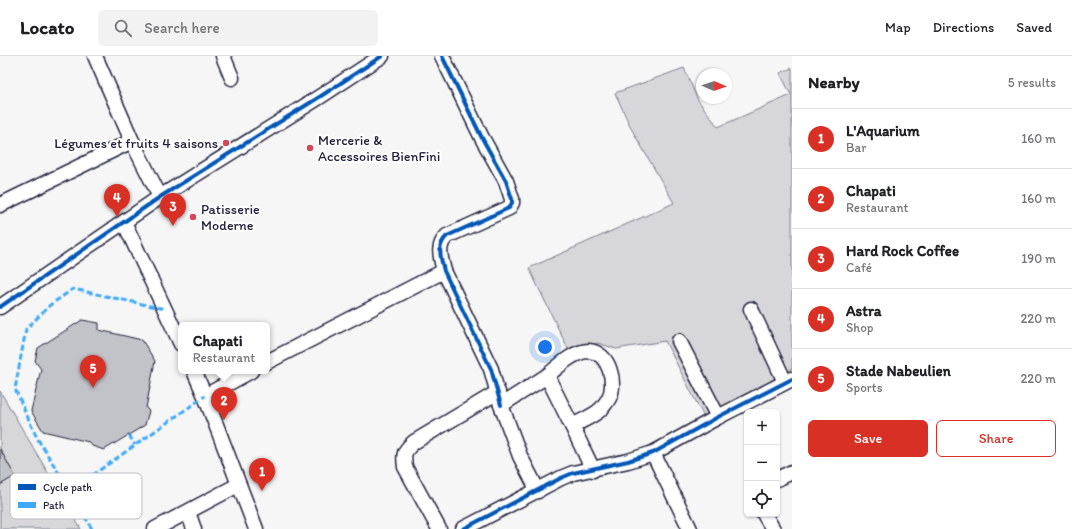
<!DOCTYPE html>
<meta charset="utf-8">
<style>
:root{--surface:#fff;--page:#f2f2f2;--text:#202124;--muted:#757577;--line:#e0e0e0;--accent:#d93025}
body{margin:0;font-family:Itim,sans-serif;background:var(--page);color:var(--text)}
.controls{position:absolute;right:12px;bottom:12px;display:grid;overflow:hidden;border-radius:6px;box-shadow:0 1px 3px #0004}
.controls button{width:36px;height:36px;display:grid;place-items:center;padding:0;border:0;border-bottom:1px solid var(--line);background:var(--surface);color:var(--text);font:20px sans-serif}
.compass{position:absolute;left:696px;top:12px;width:36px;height:36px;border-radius:50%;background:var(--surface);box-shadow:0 1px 3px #0004;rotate:92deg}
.you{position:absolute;left:545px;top:291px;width:14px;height:14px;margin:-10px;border:3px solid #fff;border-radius:50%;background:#1a73e8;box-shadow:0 0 0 6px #1a73e833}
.badge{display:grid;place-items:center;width:26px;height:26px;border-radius:50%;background:var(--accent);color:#fff;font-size:13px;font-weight:700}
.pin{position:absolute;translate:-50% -33px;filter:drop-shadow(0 1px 2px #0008)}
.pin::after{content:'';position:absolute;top:21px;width:14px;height:12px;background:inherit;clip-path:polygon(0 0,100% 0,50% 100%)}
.popup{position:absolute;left:178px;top:266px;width:92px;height:52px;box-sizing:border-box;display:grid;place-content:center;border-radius:6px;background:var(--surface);filter:drop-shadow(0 1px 3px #0005);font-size:13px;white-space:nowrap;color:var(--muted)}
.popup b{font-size:15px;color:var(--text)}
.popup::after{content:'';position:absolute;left:50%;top:100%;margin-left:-8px;border:8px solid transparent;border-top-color:var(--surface)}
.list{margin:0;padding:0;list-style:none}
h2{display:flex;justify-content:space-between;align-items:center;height:52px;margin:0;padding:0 16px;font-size:17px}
h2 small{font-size:13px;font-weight:400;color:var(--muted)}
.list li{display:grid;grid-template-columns:26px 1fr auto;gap:12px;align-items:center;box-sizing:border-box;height:60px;padding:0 16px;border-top:1px solid var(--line)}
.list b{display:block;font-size:15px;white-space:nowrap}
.list p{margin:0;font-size:13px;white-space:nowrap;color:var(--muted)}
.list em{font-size:13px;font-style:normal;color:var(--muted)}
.actions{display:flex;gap:8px;padding:12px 16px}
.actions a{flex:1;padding:9px 0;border:1px solid var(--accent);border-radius:6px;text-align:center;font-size:14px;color:var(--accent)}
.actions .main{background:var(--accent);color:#fff}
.icon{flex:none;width:22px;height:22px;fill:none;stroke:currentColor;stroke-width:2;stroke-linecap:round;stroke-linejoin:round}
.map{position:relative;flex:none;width:792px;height:473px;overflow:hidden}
header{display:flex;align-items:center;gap:24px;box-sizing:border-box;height:56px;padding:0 20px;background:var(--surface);border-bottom:1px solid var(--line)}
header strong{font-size:19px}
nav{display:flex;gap:22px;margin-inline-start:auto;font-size:14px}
.search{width:280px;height:36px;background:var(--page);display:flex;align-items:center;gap:10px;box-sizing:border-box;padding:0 14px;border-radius:6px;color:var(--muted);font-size:15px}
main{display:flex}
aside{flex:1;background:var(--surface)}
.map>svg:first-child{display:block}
.green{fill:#d7d7db;stroke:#7c7c8b}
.building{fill:#c2c2c9;stroke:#22223b}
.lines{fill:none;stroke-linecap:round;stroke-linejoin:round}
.street-casing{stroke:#22223b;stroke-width:17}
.street{stroke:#fff;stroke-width:14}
.quiet{stroke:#3fa9f5;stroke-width:3;stroke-dasharray:6 3;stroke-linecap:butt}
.cycleway-casing{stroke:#fff;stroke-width:6}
.cycleway{stroke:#0057b8;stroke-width:4}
.poi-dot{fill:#d1495b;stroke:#fff;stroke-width:1.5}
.labels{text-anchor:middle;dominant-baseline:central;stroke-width:4;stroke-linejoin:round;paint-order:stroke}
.poi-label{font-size:14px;fill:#22223b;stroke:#fff;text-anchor:start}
.key{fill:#fff;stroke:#bdbdc4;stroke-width:1}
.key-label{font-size:11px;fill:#22223b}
</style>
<header>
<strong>Locato</strong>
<div class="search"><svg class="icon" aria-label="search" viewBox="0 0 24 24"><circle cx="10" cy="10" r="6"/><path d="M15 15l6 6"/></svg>Search here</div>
<nav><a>Map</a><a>Directions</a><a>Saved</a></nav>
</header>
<main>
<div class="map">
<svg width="792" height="473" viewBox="0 0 792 473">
<rect width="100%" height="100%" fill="#f6f6f7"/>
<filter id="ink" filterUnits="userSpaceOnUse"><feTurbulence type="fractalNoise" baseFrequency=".025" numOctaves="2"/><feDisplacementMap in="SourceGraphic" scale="8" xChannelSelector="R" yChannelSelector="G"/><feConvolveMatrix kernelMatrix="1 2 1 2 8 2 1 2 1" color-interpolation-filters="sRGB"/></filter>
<g filter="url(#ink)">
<g class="green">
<polygon points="684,12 698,44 718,71 791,39 780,17 792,12 792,313 704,361 665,285 616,293 598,287 569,295 529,212 674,147 632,74 615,37"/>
<polygon points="0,335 81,473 0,473"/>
</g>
<g class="building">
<polygon points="82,264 99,267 99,274 142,284 155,305 146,352 149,355 145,369 104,394 92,390 89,386 43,375 31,355 41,313 35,305 38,292"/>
<polygon points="0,393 15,420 0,429"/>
</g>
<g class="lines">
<g class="street-casing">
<g id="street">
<polyline points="95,0 132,85 160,141"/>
<polyline points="223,0 232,22"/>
<path d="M442,0L482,82L506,125L512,143V147L509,152L447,180C436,190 441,202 444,215L491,313L501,349"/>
<polyline points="0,149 132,85"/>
<polyline points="124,166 181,288"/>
<polyline points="0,251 160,141 321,40 382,0"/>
<polyline points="751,253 785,326"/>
<polyline points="679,285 718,361"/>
<polyline points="267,306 444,215"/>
<polyline points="194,315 205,340 256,473"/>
<path d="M547,320C558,311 573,295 589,295C609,296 617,327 609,342C607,346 604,349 602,352C596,359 581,365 572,370"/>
<polyline points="205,340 251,315"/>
<polyline points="653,397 690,473"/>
<polyline points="777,423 792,416"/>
<polyline points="538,435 520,400 501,349 547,320 572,370 593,414"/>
<polyline points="188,456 194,473"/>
<polyline points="764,458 773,473"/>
<polyline points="155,473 238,429"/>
<path d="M439,473L405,411C403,397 404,395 414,386L498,336"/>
<polyline points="463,473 561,422 573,417 628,405 653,397 718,361 792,323"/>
</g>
</g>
<use href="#street" class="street"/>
<g class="quiet">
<polyline points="129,379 135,389"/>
<polyline points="70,435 205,340"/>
<polyline points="92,473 70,435 37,382 15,333 26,273 50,249 73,233 165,253"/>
</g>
<g class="cycleway-casing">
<g id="cycleway">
<path d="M442,0L482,82L506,125L512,143V147L509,152L447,180C436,190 441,202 444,215L491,313L501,349"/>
<polyline points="0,251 160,141 321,40 382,0"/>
<polyline points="463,473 561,422 573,417 628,405 653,397 718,361 792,323"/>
</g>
</g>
<use href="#cycleway" class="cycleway"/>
</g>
</g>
<g class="poi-dot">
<circle cx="226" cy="87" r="4"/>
<circle cx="310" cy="92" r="4"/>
<circle cx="193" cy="161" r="4"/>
</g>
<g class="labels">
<g class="poi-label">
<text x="318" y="84">Mercerie &amp;<tspan x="318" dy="16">Accessoires BienFini</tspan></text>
<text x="218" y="87" text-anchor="end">Légumes et fruits 4 saisons</text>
<text x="201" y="153">Patisserie<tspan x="201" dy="16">Moderne</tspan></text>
</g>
</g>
<rect x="10" y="417" width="132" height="46" rx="6" class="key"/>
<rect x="18" y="428" width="18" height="6" fill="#0057b8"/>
<rect x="18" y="446" width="18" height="6" fill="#3fa9f5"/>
<g class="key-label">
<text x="43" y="435">Cycle path</text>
<text x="43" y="453">Path</text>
</g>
</svg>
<div class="controls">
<button>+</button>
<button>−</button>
<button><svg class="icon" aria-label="locate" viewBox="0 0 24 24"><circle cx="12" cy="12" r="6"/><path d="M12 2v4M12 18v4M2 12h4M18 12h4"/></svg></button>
</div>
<svg class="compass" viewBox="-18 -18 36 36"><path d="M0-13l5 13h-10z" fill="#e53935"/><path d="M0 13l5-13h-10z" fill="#757577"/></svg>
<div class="you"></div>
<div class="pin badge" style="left:262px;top:435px">1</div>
<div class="pin badge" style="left:224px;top:364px">2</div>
<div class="popup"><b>Chapati</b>Restaurant</div>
<div class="pin badge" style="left:173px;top:170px">3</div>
<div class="pin badge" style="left:117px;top:161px">4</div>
<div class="pin badge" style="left:93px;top:332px">5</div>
</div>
<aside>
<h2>Nearby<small>5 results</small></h2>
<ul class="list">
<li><span class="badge">1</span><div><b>L'Aquarium</b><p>Bar</p></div><em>160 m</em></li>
<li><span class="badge">2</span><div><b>Chapati</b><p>Restaurant</p></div><em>160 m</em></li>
<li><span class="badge">3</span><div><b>Hard Rock Coffee</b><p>Café</p></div><em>190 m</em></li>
<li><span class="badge">4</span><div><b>Astra</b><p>Shop</p></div><em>220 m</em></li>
<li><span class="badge">5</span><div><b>Stade Nabeulien</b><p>Sports</p></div><em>220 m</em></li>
</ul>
<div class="actions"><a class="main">Save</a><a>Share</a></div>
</aside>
</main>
